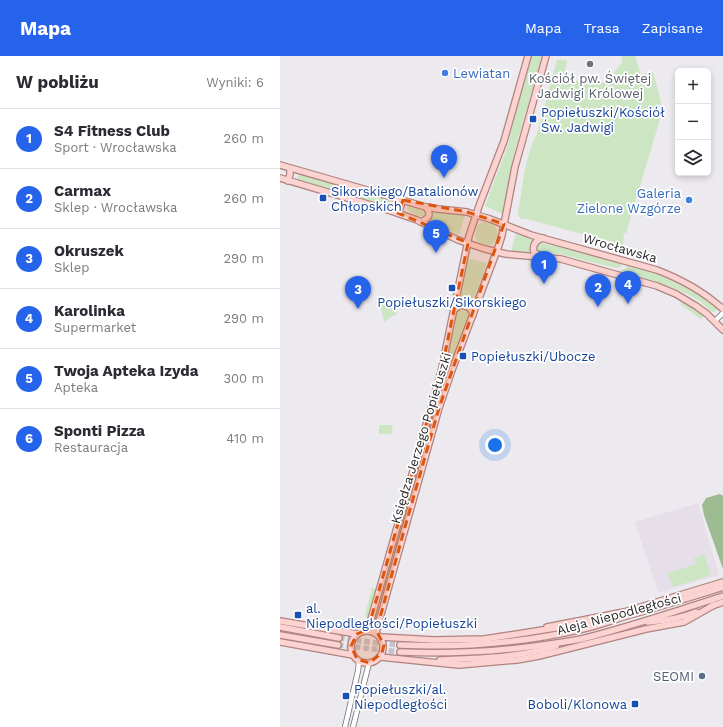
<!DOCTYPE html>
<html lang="pl">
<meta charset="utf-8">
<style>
:root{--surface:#fff;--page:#f2f2f3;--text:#2b2b33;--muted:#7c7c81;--line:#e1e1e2;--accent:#2563eb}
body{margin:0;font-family:"Work Sans",sans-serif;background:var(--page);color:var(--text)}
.controls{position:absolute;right:12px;top:12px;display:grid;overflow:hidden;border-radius:6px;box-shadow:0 2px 6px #0003}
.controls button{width:36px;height:36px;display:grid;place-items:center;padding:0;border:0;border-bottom:1px solid var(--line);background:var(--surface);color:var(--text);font:20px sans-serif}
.you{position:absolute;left:215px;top:389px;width:14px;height:14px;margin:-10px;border:3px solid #fff;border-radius:50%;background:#1a73e8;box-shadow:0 0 0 6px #1a73e833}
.badge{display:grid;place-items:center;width:26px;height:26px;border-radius:50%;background:var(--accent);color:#fff;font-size:13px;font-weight:700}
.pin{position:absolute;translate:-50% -33px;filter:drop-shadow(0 1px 2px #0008)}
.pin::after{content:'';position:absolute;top:21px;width:14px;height:12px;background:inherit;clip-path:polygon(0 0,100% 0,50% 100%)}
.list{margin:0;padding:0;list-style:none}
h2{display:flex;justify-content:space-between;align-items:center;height:52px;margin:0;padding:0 16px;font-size:17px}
h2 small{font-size:13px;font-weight:400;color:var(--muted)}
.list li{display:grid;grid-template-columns:26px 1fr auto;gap:12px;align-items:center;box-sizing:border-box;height:60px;padding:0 16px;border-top:1px solid var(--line)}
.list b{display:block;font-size:15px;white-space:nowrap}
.list p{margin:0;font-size:13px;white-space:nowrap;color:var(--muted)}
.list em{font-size:13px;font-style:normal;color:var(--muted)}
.icon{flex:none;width:22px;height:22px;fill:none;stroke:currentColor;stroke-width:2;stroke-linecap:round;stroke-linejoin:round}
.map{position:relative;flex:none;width:443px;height:671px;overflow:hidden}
header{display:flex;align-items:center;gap:24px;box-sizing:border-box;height:56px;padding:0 20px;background:var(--accent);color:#fff}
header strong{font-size:19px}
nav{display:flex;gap:22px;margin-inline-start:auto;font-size:14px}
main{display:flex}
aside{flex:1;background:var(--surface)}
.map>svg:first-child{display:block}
.built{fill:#e6dfea}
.green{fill:#cce5c2}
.forest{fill:#9cbb90}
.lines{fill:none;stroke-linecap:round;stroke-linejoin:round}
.major-tunnel{stroke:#c5c3c7;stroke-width:5.5;stroke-dasharray:5.5 3;stroke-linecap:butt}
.minor-casing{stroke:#716f73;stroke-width:6}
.major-casing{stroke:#b08381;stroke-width:8}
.minor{stroke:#fff;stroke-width:4.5}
.major{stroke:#fbd3d0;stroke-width:5.5}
.marked{fill:#de560d;fill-opacity:0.2;stroke:#de560d;stroke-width:3;stroke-dasharray:8 5;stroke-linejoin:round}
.worship-dot{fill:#6b7280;stroke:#fff;stroke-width:1.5}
.shop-dot{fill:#3f7fe0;stroke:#fff;stroke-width:1.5}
.transit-dot{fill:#1a4fb4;stroke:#fff;stroke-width:1.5}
.service-dot{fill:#5c6f8a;stroke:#fff;stroke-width:1.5}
.labels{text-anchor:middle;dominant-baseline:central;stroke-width:3.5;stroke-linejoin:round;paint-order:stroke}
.shop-label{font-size:13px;fill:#366cbe;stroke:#fff;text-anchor:start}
.worship-label{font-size:13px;fill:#5b616d;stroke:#fff}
.transit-label{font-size:13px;fill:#164399;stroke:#fff;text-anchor:start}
.street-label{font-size:13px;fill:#292729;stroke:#fff}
.service-label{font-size:13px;fill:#4e5e75;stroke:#fff;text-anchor:end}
</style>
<header>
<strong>Mapa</strong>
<nav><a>Mapa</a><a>Trasa</a><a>Zapisane</a></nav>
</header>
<main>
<aside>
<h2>W pobliżu<small>Wyniki: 6</small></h2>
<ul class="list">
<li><span class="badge">1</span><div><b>S4 Fitness Club</b><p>Sport · Wrocławska</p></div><em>260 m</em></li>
<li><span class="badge">2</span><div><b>Carmax</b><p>Sklep · Wrocławska</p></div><em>260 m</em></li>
<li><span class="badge">3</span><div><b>Okruszek</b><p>Sklep</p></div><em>290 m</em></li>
<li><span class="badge">4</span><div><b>Karolinka</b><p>Supermarket</p></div><em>290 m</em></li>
<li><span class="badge">5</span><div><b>Twoja Apteka Izyda</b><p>Apteka</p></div><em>300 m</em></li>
<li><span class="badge">6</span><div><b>Sponti Pizza</b><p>Restauracja</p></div><em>410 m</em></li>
</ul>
</aside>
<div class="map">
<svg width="443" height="671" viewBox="0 0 443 671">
<rect width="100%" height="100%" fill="#eceaee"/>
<polygon class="built" points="418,447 439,519 378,537 355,466"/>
<g class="green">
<polygon points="252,0 262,0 236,90 223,158 205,150 228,89 235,59"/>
<path d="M342,0H355L361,19L373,16L381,45C381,48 380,50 379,52C378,56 379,60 380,63L346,177H344L343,189L247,163H241L238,159C242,134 245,99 257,78L277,4C280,3 283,5 286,4L287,5L285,14L289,22L309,29L328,25L342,6Z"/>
<polygon points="19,118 113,144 110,152 16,125"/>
<path d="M127,150L145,154L146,155V160C140,162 130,157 127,152Z"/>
<polygon points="151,155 166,157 185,158 179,179 148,164"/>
<path d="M202,166C226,165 220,197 200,187C192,183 196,176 197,170Z"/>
<polygon points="236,177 255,185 252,196 231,196"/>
<polygon points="261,187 304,196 343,207 341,211 335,212 280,198 260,196 257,192 258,189"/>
<polygon points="187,202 207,207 191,251 179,248"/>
<path d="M348,208C365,213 384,218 400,226C414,232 425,241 436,250L437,252V254L434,256H432C427,252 423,247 418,244C394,229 366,223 339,215L346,213Z"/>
<polygon points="103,241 119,247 116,259 112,260 104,266 102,256 99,249"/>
<polygon points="402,245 424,259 421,263 400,248"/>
<path d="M180,252C184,251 188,253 189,257L180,284L166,324L162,322L169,295L178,254Z"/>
<polygon points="152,355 155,356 156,356 96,565 93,564"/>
<polygon points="101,369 111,369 113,370 111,378 99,378 99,370"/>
<polygon points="424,498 431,519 393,531 388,517 416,508 414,502"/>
<polygon points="92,532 96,533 97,534 88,562 86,561 85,559"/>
</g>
<polygon class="forest" points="440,438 443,440 443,513 424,459 422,449 426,442"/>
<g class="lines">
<g class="major-tunnel">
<polyline points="59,582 97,587 120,589"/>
<polyline points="58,589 120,596"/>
</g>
<g class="minor-casing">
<g id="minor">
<polyline points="435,265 443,257"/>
<polyline points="65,671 78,615 79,605"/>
<polyline points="73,671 89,607"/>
</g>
</g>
<g class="major-casing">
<g id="major">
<path d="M0,109L146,151L158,153L187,156L196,159L210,163L251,179L377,214C401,223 424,236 443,253"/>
<polyline points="0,122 111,155 137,164 178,184 205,193 226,198 281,203 377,230 396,238 416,250 427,258 443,274"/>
<polyline points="8,125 10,118 10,113"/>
<polyline points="118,157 123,144"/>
<path d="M141,166C150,162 151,158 146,151"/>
<path d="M260,200L254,196C252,189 256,184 263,182"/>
<path d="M174,254L180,249C187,249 192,252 193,259"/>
<polyline points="432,550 443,546"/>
<polyline points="0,565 77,578"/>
<path d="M368,566C385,565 401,562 416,556"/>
<polyline points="0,571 59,582"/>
<polyline points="267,571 344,556 443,526"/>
<polyline points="88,574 161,316 189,180 199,150 224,85 248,0"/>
<circle cx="87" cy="591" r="16"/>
<polyline points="96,577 98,569 159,352 172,314 219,189 222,179 235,111 266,0"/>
<polyline points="0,579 58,589"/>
<polyline points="101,581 154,584 204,583 231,579 319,565"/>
<polyline points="0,586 73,599"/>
<path d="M120,589C183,592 245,587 307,572C321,569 336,563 350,559C381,550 412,541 443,531"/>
<path d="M120,596C165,598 210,596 256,590C271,588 286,586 301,583C349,571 396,555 443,540"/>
<polyline points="100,601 179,609 237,604 259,600 366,573 404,566 434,549"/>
<path d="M160,604C198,602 239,602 276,590"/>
</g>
</g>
<use href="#minor" class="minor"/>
<use href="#major" class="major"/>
</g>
<path class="marked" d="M123,144L187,156L224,168L159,352L125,471L98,569L97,576L104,589L102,597L89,607L77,603L71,590L77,578L88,573L161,316L188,187L118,157Z"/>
<circle class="worship-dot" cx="310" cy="8" r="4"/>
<g class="shop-dot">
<circle cx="165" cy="17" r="4"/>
<circle cx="409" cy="144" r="4"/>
</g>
<g class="transit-dot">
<rect x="249" y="59" width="8" height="8" rx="2"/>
<rect x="39" y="138" width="8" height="8" rx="2"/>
<rect x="168" y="228" width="8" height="8" rx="2"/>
<rect x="179" y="296" width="8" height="8" rx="2"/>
<rect x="14" y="555" width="8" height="8" rx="2"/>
<rect x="62" y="636" width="8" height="8" rx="2"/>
<rect x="351" y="644" width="8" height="8" rx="2"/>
</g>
<circle class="service-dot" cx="422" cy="620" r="4"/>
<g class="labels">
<g class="shop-label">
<text x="173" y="17">Lewiatan</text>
<text x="401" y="137" text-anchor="end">Galeria<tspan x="401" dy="15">Zielone Wzgórze</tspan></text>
</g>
<g class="worship-label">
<text x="310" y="22">Kościół pw. Świętej<tspan x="310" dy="15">Jadwigi Królowej</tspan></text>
</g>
<g class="transit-label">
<text x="261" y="56">Popiełuszki/Kościół<tspan x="261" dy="15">Św. Jadwigi</tspan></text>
<text x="51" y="135">Sikorskiego/Batalionów<tspan x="51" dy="15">Chłopskich</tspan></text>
<text x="172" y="246" text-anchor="middle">Popiełuszki/Sikorskiego</text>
<text x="191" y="300">Popiełuszki/Ubocze</text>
<text x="26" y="552">al.<tspan x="26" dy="15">Niepodległości/Popiełuszki</tspan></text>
<text x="74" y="633">Popiełuszki/al.<tspan x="74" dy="15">Niepodległości</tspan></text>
<text x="347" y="648" text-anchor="end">Boboli/Klonowa</text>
</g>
<g class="street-label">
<text transform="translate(340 192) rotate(16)">Wrocławska</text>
<text transform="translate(141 382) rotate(-73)">Księdza Jerzego Popiełuszki</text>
<text transform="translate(339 558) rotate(-15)">Aleja Niepodległości</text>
</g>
<g class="service-label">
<text x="414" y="620">SEOMI</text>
</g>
</g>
</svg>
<div class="controls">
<button>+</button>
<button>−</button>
<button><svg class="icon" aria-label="layers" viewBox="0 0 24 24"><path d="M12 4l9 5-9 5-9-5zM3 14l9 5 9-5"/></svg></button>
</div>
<div class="you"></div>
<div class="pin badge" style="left:264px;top:228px">1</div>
<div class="pin badge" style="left:318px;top:251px">2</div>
<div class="pin badge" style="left:78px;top:253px">3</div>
<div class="pin badge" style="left:348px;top:248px">4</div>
<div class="pin badge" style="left:156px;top:197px">5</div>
<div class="pin badge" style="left:164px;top:122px">6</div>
</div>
</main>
